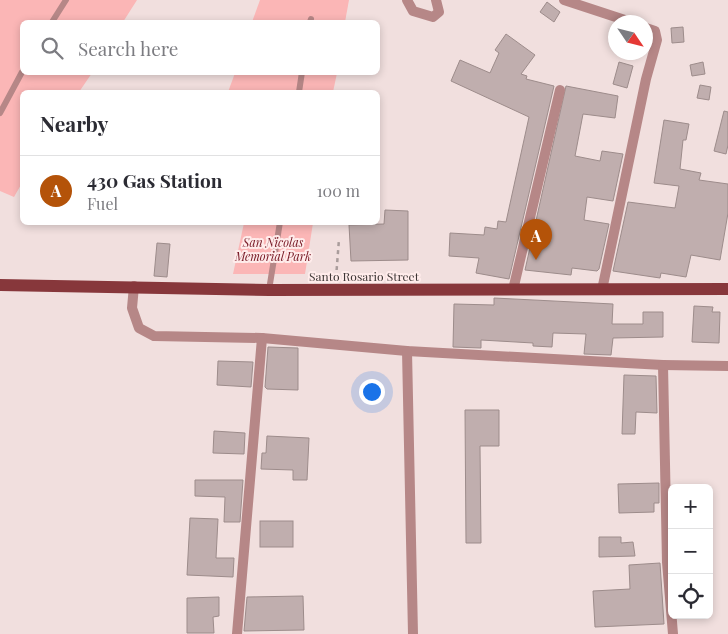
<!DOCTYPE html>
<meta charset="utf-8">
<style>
:root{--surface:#fff;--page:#f2f2f3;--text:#2b2b33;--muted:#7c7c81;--line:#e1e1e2;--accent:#b45309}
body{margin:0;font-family:"Playfair Display",serif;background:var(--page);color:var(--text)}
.controls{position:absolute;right:15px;bottom:15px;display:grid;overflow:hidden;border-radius:8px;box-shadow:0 2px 8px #0003}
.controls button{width:45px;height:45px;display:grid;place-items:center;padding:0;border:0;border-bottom:1px solid var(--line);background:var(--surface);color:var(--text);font:25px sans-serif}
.compass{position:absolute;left:608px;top:15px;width:45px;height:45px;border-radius:50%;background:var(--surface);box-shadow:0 2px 8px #0003;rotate:125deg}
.you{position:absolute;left:371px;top:391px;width:18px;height:18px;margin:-12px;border:4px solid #fff;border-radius:50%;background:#1a73e8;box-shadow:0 0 0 8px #1a73e833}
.badge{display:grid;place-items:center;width:32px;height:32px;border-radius:50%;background:var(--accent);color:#fff;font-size:16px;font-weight:700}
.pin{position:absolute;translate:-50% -41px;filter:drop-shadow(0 1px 2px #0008)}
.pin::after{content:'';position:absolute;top:26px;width:18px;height:15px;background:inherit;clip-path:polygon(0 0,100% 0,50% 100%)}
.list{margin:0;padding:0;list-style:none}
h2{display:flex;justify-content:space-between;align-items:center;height:65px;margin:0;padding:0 20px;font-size:21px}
h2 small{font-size:16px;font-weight:400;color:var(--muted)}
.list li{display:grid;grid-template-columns:32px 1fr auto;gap:15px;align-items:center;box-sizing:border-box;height:70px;padding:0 20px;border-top:1px solid var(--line)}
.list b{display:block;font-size:19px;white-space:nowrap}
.list p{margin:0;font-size:16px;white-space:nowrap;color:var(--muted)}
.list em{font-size:16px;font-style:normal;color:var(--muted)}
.icon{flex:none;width:28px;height:28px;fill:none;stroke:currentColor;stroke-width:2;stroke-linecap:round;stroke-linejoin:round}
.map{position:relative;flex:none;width:728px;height:634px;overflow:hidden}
.search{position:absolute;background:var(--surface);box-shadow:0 2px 8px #0003;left:20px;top:20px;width:360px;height:55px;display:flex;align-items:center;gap:12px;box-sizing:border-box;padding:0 18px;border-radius:8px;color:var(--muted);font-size:19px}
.panel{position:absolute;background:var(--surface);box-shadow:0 2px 8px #0003;left:20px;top:90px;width:360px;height:135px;border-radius:8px}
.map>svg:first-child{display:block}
.green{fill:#fbb6b6}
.building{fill:#c0aeae;stroke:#9d8c8b}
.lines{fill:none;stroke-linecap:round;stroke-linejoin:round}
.path{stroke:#a99c9b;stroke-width:2.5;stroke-dasharray:4 4;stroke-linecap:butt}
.service{stroke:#b68787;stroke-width:6}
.minor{stroke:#b68787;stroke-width:10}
.primary{stroke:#87373b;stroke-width:12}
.labels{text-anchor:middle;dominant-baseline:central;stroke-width:4;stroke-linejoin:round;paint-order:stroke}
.park-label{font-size:12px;font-style:italic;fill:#781925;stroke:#ffeceb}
.street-label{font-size:12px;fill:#3d3635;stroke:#ffeceb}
</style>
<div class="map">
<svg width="728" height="634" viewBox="0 0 728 634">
<rect width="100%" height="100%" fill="#f1dfde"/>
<g class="green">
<polygon points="0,0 137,0 123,22 22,22 22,72 92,73 79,92 22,92 22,183 14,197 0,191"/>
<polygon points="260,0 349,0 345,22 252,22"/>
<polygon points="235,73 337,73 333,92 228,92"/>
<polygon points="244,223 313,223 305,274 233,274"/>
</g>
<g class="building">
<polygon points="547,2 560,12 554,22 540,12"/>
<polygon points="683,27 684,42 672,43 671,28"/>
<polygon points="506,34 535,55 521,74 527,76 526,79 554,86 509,279 476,273 479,258 449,256 450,233 484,235 485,227 497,229 498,221 506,222 529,117 451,81 460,60 490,73 499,53 495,50"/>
<polygon points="619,62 633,66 627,88 613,84"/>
<polygon points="703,62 705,74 692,76 690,65"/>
<polygon points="700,85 711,87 709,100 697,98"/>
<polygon points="566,86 618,96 615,118 583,114 575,156 600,161 602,151 623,154 613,201 587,197 584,220 609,224 599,269 597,271 572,268 571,275 525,270"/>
<polygon points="724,111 728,112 728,145 726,154 714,151"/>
<polygon points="664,120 689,124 686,140 683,140 680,169 701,173 699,180 728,184 728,213 720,260 691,255 686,277 661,273 660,278 613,271 628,202 675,208 679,186 654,183"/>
<polygon points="385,210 408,211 408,260 351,261 349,225 384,224"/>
<polygon points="157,243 170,244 167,277 154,276"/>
<polygon points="494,298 613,304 612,324 643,324 643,312 663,312 663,337 613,338 611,355 584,354 586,334 553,333 552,347 533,346 533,343 481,340 481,348 453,347 454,304 494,305"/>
<polygon points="694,306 713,307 712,312 720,312 719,343 692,342"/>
<polygon points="268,347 298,348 298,390 267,389 265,387"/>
<polygon points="218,361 253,362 251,387 217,385"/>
<polygon points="624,375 656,376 657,413 636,412 635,434 622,434"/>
<polygon points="465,410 499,410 499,446 480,446 481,543 466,543"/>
<polygon points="214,431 245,433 244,454 213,453"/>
<polygon points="267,436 309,438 307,480 293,480 293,470 261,469 262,453 266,453"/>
<polygon points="195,480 243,480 240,522 224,522 225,497 195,496"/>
<polygon points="659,483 659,503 654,503 654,512 619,513 618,484"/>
<polygon points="190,518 218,519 216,558 234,558 233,577 187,575"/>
<rect x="260" y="521" width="33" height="26"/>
<polygon points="599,537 621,537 621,543 633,542 635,556 599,557"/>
<polygon points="660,563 664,624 595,627 593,591 630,589 629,565"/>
<polygon points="303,596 304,630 244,631 247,597"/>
<polygon points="219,597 219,616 213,617 214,633 187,633 187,598"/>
</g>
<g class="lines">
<polyline class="path" points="336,278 339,239"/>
<g class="service">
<polyline points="52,22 66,0"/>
<polyline points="310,22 311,19"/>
<polyline points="299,92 302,72"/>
<polyline points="0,113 22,72"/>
<polyline points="269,290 280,222"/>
</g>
<g class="minor">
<polyline points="407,0 413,11 433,17 439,12 436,0"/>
<polyline points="564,0 631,22"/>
<polyline points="134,286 132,308 139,328 154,336 262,338 407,351 663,365 667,562 673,634"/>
<polyline points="513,290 560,90"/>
<polyline points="602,290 646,79 657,40 655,31 646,28"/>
<polyline points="407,351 413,634"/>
<polyline points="663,365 728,366"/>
<polyline points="237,634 262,338"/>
</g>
<polyline class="primary" points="0,285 269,290 728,289"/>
</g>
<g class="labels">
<g class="park-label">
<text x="273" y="242">San Nicolas<tspan x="273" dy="14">Memorial Park</tspan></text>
</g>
<g class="street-label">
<text x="364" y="276">Santo Rosario Street</text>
</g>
</g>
</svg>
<div class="controls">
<button>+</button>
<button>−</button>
<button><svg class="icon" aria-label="locate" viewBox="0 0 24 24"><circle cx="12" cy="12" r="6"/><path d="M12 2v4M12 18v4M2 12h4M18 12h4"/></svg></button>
</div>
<svg class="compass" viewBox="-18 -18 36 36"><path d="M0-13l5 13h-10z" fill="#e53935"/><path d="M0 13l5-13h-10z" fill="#7c7c81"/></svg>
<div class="you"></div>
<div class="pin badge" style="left:536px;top:260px">A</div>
<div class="search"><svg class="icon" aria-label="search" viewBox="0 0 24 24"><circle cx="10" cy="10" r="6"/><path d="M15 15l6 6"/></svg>Search here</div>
<section class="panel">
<h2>Nearby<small></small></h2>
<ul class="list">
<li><span class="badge">A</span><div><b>430 Gas Station</b><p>Fuel</p></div><em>100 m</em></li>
</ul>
</section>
</div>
